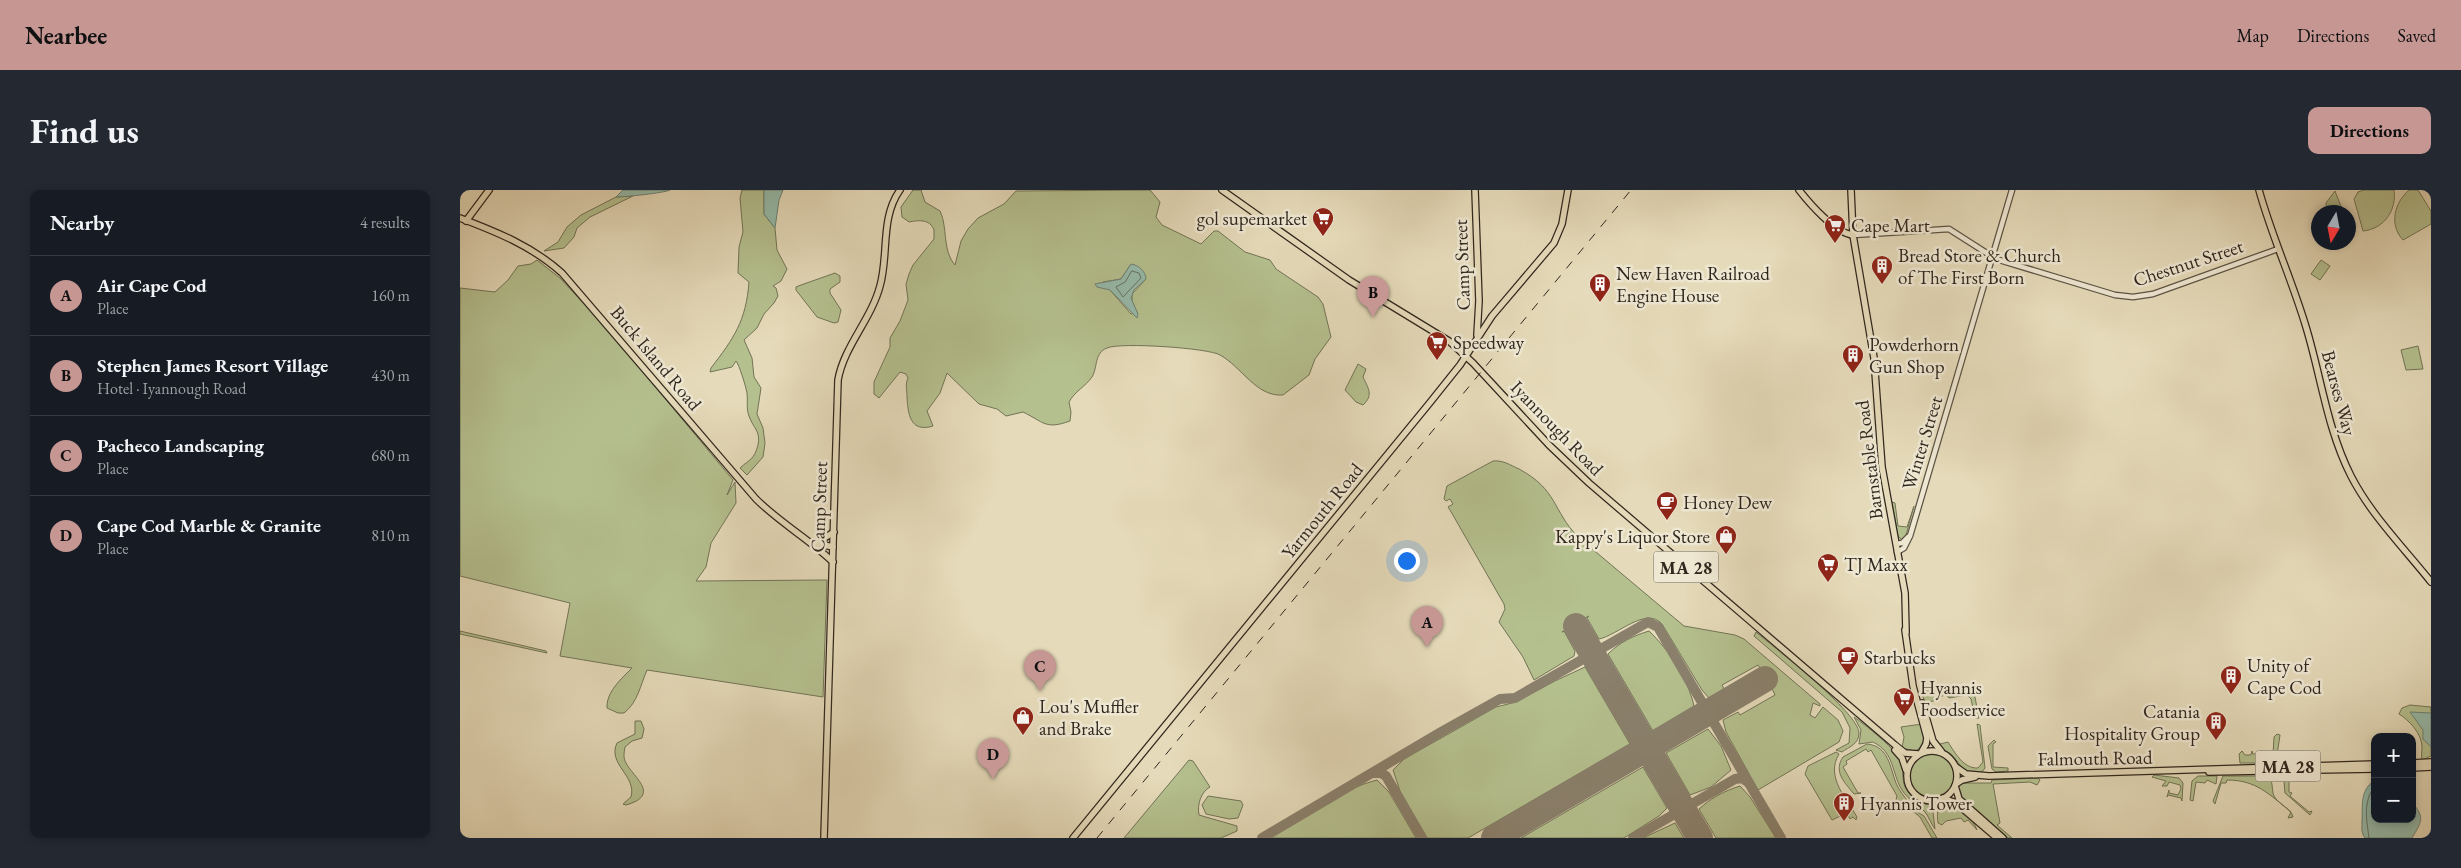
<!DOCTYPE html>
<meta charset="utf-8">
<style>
:root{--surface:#171b24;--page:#242831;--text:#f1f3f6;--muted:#9ea1a6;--line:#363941;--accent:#c59692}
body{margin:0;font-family:"EB Garamond",serif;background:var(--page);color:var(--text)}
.controls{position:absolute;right:15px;bottom:15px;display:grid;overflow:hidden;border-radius:10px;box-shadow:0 2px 8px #0003}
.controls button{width:45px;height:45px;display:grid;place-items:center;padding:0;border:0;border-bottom:1px solid var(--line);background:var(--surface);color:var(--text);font:25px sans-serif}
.compass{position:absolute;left:1851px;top:15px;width:45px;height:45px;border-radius:50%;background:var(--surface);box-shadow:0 2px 8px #0003;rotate:190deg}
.you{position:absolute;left:946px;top:370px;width:18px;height:18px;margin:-12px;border:4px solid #fff;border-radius:50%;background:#1a73e8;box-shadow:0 0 0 8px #1a73e833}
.badge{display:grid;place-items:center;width:32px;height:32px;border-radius:50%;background:var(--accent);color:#111;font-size:16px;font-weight:700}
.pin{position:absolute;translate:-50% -41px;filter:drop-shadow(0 1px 2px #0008)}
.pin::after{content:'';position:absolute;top:26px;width:18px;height:15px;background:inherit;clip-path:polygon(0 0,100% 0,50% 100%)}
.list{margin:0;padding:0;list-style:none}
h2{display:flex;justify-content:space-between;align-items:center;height:65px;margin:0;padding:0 20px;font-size:21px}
h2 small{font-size:16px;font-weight:400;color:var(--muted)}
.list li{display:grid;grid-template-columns:32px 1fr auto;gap:15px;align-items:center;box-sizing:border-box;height:80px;padding:0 20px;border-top:1px solid var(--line)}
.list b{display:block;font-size:19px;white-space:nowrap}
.list p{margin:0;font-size:16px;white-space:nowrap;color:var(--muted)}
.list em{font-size:16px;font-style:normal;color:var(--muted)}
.map{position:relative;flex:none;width:1971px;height:648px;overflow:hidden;border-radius:10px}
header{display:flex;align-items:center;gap:30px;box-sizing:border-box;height:70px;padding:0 25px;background:var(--accent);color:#111}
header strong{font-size:24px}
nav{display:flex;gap:28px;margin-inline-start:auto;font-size:18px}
.intro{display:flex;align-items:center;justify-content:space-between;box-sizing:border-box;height:120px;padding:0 30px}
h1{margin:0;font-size:35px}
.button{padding:12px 22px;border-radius:10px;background:var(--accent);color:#111;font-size:18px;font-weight:700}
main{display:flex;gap:30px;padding:0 30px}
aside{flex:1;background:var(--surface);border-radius:10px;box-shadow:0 2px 8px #0003}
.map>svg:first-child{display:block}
.green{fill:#b5c08f;stroke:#727456;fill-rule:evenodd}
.water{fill:#96bbab;stroke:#6d8073}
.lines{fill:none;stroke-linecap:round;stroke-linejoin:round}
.shore{stroke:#637164;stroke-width:1}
.taxiway{stroke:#8a806c;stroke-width:10}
.runway{stroke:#8a806c;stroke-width:26}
.minor-casing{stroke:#5d5445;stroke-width:7}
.major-casing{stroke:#30271e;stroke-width:8}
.minor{stroke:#eee7d2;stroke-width:4.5}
.major{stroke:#e5dab9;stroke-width:5.5}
.rail{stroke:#30271e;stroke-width:1;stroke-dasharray:9 9;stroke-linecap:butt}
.labels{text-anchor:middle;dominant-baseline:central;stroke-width:5;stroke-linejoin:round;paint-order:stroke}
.shield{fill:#eee7d2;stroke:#696154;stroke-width:1}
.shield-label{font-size:18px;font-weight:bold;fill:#30271e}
.poi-label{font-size:19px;fill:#30271e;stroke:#eee7d2;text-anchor:start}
.street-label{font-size:19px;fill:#30271e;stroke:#eee7d2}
</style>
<header>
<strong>Nearbee</strong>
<nav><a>Map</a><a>Directions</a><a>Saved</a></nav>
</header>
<div class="intro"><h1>Find us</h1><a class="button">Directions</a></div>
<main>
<aside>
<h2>Nearby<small>4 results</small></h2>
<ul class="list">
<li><span class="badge">A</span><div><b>Air Cape Cod</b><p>Place</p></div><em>160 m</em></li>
<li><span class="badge">B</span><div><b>Stephen James Resort Village</b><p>Hotel · Iyannough Road</p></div><em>430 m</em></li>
<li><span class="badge">C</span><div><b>Pacheco Landscaping</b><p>Place</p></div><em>680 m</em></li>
<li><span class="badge">D</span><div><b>Cape Cod Marble &amp; Granite</b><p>Place</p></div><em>810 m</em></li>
</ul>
</aside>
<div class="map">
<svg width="1971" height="648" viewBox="0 0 1971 648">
<rect width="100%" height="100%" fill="#e5dab9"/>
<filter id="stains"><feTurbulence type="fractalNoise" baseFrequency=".004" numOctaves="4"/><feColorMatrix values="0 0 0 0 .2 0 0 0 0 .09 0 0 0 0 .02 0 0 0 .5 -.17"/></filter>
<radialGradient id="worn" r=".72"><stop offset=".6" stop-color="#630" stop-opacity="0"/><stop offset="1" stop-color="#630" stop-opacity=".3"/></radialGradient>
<g class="green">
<path d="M282,0H304V24L315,38L317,60L327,79L321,91L313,96L316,98L318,106L314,113L304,124L297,138L284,150L292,168L294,187L301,198L297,224L303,238L305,253L303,267L287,285L280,278C290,269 294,270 298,255C301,241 293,238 289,226C286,219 288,211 287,203C286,197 279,174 276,171L272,177L250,182L251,178C274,148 286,131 289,92L278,83L279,57L283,42L280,8Z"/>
<path d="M453,0H461L465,12L480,21C488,38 482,60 495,75L501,51L508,39L518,28L544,14L556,1L690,0L700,12L696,27L702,35L741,54L754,41H758L785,62L810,70L816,79L858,107L863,114L871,147L855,169L849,185L823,205C796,207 782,177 760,165C749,158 659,152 647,158C634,163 638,177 632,187C625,197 615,201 609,212L611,222L610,231C585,240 584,232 563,222L546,226L537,219L519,214L487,183L480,203L467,221L473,236C450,243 448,224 447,207C447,200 445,194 448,188L446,184L440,182L419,208L414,204V192L430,157V148L440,131L448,110L446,94L449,84L453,75L474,49V40C470,29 459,30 449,32L442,27L441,17ZM671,74L686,89L672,104V113L677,122L671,124L643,92L661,89Z"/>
<path d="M1904,0H1934C1937,20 1924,39 1903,41L1894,9L1898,2Z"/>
<path d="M1949,0H1958L1971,21V34L1943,50C1929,35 1934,13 1949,0Z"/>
<polygon points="1875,1 1882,19 1879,22 1867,21 1866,13"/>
<polygon points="173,6 130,27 117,38 114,47 104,58 84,61 98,52 107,37 121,25 156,7"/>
<path d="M77,70L100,88L142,133L273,290L267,305L275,292L276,313L251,353L246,377L236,391L367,390L363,507L187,480C180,496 178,512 164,523H158L147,518C146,502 162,488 172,478L100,466L110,413L0,386V98L35,102L48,90L58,76L71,74Z"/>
<polygon points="1861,70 1870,76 1860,90 1851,84"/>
<polygon points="375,83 380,86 380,92 370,99 370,103 381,120 378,132 374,133 357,127 336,100 336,97 341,95"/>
<polygon points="1958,156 1963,179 1946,180 1941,160"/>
<path d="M898,174L906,179L903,187C908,198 914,205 903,215L896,212L885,200Z"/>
<path d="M1033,271C1043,270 1050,275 1059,279C1098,300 1092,320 1118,347L1224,436L1275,445L1284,449L1360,514V516L1353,513L1350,525L1355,528L1363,517L1378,530L1383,541L1379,552L1298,600L1266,542L1263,530L1278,522L1280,525L1315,505L1310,494L1313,492L1308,483L1304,484L1298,475L1262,495L1264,499L1249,508L1242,500L1202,434C1186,416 1158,445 1139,449L1127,428L1129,426L1123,429L1124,431L1102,442L1104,441L1115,461L1114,466L1074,490L1063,467L1039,432L1045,419L1044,414L990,320L988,317L993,314L990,309L986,311L984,309L987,296Z"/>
<polygon points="1432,312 1435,313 1438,336 1447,337 1454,316 1446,345 1442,350 1438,346"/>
<polygon points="0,441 86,461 87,463 0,444"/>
<path d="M1189,441C1209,460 1228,489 1234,516L1193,541L1148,464C1160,452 1173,446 1189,441Z"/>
<path d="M1296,442C1315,458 1398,522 1399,543C1399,554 1389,557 1382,562L1376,560L1389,553L1390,538L1382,522L1294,446Z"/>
<polygon points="1125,477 1170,554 1008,648 967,648 940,601 933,580 944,569 1036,517 1056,512 1095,491"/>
<polygon points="1486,496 1489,507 1514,502 1519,528 1515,528 1511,509 1507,505 1489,508 1485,504 1477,510 1465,513 1461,501"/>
<path d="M1950,515L1971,517V566L1962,570C1961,565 1962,562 1962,557C1962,544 1949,530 1939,524L1942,518Z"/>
<path d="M1394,527C1408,537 1427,552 1438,566C1443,573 1442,580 1443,588C1444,606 1460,613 1476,614L1473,622L1475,639C1471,634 1469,627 1465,622C1458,614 1448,610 1442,600C1431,582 1435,563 1413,552L1399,554L1401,540Z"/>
<path d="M175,531H181L184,539L182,548L172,551L165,557C164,563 163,568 166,573C174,588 201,605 166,615L163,614L171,607C177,586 147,574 157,553L175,544Z"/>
<path d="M1462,534C1464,546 1467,555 1455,561L1442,558L1444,547L1441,537Z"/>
<path d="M1517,534L1520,535L1525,578L1522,582L1505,581L1491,564L1479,557L1474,547L1480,554L1488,552C1495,563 1504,579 1518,578L1523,572Z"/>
<polygon points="1248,539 1261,556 1271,580 1251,597 1230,605 1206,563"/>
<polygon points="1817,544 1820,545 1816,572 1801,573 1799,567 1799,573 1780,573 1779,564 1782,561 1785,565 1791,565 1792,561 1793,564 1805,564 1805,561 1807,564 1813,564 1814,547"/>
<polygon points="1534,550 1536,552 1533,554 1533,577 1548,578 1548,581 1536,582 1532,579 1528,556"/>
<path d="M1407,554C1429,556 1430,578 1436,593C1439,601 1445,607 1449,613L1436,610L1437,606L1411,560L1408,562L1406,559L1386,571L1387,574L1383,577L1398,603H1401L1394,604C1385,593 1373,582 1383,567Z"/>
<path d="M1376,562L1379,564C1365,587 1387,609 1397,627L1396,630L1393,627L1390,629L1387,623L1372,630L1345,584L1348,576Z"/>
<circle cx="1472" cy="586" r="22"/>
<path d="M729,570L733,571L750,597C741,602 737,614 739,625L777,636V641L761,648H664Z"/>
<polygon points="1183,577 1207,618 1199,626 1164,648 1061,648"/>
<polygon points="1851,584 1849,588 1834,588 1829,592 1829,602 1832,603 1830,606 1849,622 1852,621 1850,625 1825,603 1824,591 1827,585"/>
<polygon points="1694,585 1719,588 1723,593 1722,611 1721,608 1708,605 1707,607 1709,600 1709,603 1718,605 1721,599 1720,595 1709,592 1707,596 1702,596 1706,591 1692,587"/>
<polygon points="1738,586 1757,586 1756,594 1747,590 1745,593 1736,592 1733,611 1730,610 1732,591"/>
<path d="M1763,586H1808C1814,592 1811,599 1814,606C1819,615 1831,618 1833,627L1828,628L1831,622C1809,604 1796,590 1767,590L1766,593H1761L1755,614L1753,611Z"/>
<polygon points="1578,588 1580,590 1577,595 1570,592 1533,594 1540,633 1537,635 1552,648 1548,648 1500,606 1498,598 1501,593 1531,593 1532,590"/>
<path d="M917,590L929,602L956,648H809C841,628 881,599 917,590Z"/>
<path d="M1280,596L1290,607L1316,648H1256L1239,619C1251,608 1264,601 1280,596Z"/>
<polygon points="748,606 781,611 783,615 778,628 769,629 746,624 742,615"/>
<polygon points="1440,612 1464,626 1477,648 1472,648 1460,627 1445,615 1441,617"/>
<path d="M1487,612C1498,616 1513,628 1517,640L1508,630L1504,632L1501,628L1486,631L1482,635L1478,633C1477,624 1476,614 1487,612Z"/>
<polygon points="1215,633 1224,648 1183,648"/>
</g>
<g class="water">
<path d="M163,0H210C204,3 165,7 156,7Z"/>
<polygon points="304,0 323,0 319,10 315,38 304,24"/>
<path d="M671,74C679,75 686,82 686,89L674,100L671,108L678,124L677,128L650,100L637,97L635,94L661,89Z"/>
<polygon points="1950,522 1971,523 1971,557 1963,549 1963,540"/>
<path d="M1915,590V629H1952V612C1965,628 1962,631 1952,648H1905C1901,642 1902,639 1902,632C1903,616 1899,601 1915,590Z"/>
</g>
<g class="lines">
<g class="shore">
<polygon points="672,81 679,83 681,88 663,107 656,97 665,92"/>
<path d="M1909,648C1907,631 1902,612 1915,596"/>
</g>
<g class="taxiway">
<polyline points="1238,529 1247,528 1253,531"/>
<polyline points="913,583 921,583 926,586 962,648"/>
<polyline points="1217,609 1224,614 1232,614 1228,620 1229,629"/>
<polyline points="802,648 981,542 1040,509 1055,508 1188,432 1198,437 1321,648"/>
<polyline points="1173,648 1275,589 1282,588 1288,592"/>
</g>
<g class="runway">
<polyline points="1116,436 1240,648"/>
<polyline points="1034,648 1305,489"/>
</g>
<g class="minor-casing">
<g id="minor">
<polyline points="1393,45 1489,39 1536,69 1655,105 1673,107 1693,104 1818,59"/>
<polyline points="1436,354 1442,353 1448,347"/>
<polyline points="1437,362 1444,358 1450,346 1552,0"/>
</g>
</g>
<g class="major-casing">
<g id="major">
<polyline points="762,0 889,90 989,151 1013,173 1089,255 1129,293 1435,555 1445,563 1458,564"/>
<polyline points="1015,0 1019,111 1017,145"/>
<path d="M1339,0C1350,14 1375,43 1393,45"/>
<polyline points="1391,0 1393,45 1414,168 1422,277 1445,403 1446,442"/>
<path d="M1799,0C1812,47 1832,90 1846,137C1861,186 1867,239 1891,286C1911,325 1944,358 1971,392"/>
<path d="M0,28C37,42 72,56 102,83L296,309C320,333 349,349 373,372"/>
<polyline points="6,31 29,0"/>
<polyline points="351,352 373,357"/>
<polyline points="358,352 374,342"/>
<polyline points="1445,440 1453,496 1467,548 1466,554 1461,563"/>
<polyline points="1462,513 1473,551 1481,561"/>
<polyline points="1435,560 1442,568 1446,580"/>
<circle cx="1472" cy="586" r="25"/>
<polyline points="1952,573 1971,572"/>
<polyline points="1496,577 1506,584 1529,586 1915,574"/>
<polyline points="1952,578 1971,577"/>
<polyline points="1749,582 1915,579"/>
<polyline points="1496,594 1502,590 1515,587"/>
<polyline points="1495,596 1499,609 1543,648"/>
<polyline points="1483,608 1496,613 1537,648"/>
<path d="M364,648L378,190C384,156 411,130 420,96C429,65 420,28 440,0"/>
<polyline points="613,648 968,215 1000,175 1032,126 1094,53 1102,34 1108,0"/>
</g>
</g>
<use href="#minor" class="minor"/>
<use href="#major" class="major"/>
<polyline class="rail" points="637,648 1171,0"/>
</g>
<defs>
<g id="supermarket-pin" transform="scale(1.125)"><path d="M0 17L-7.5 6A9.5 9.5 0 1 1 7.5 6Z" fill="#8f2418" stroke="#eee7d2"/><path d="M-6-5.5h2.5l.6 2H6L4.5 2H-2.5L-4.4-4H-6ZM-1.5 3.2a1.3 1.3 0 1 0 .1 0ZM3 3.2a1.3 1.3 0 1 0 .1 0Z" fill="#fff"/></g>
<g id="building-pin" transform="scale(1.125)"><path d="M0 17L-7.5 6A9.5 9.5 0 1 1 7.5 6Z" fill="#8f2418" stroke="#eee7d2"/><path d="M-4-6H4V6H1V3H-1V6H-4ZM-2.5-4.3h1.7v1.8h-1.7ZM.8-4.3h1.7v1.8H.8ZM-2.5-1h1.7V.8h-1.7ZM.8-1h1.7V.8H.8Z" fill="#fff"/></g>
<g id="cafe-pin" transform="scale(1.125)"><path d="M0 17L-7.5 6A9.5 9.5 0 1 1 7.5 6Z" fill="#8f2418" stroke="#eee7d2"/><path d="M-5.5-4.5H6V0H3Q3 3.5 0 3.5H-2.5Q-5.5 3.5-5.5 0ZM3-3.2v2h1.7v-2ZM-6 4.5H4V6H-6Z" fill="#fff"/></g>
<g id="shop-pin" transform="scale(1.125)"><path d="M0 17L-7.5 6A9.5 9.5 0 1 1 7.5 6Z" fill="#8f2418" stroke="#eee7d2"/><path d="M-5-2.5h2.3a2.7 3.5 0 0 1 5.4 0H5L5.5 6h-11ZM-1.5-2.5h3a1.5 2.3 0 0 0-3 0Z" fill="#fff"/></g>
</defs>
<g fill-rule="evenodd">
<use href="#supermarket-pin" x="863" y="28"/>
<use href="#supermarket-pin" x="1375" y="35"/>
<use href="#building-pin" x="1422" y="76"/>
<use href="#building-pin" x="1140" y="94"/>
<use href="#supermarket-pin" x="977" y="152"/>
<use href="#building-pin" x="1393" y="165"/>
<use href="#cafe-pin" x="1207" y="312"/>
<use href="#shop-pin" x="1266" y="346"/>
<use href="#supermarket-pin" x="1368" y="374"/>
<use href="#cafe-pin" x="1388" y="467"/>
<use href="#building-pin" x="1771" y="486"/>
<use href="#supermarket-pin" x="1444" y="508"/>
<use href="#shop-pin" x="563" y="527"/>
<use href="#building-pin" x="1756" y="532"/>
<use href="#building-pin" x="1384" y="613"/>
</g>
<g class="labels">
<g class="shield">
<rect x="1193.5" y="361.5" width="65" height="31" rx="4"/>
<rect x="1795.5" y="560.5" width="65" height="31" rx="4"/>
</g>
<g class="shield-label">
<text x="1226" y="377">MA 28</text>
<text x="1828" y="576">MA 28</text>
</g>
<g class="poi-label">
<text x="847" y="28" text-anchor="end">gol supemarket</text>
<text x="1391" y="35">Cape Mart</text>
<text x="1438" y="65">Bread Store &amp; Church<tspan x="1438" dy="22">of The First Born</tspan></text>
<text x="1156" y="83">New Haven Railroad<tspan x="1156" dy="22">Engine House</tspan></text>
<text x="993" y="152">Speedway</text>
<text x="1409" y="154">Powderhorn<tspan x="1409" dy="22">Gun Shop</tspan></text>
<text x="1223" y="312">Honey Dew</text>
<text x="1250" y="346" text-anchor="end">Kappy's Liquor Store</text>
<text x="1384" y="374">TJ Maxx</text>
<text x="1404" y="467">Starbucks</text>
<text x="1787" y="475">Unity of<tspan x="1787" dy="22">Cape Cod</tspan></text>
<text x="1460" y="497">Hyannis<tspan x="1460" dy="22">Foodservice</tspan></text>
<text x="579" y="516">Lou's Muffler<tspan x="579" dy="22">and Brake</tspan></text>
<text x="1740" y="521" text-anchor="end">Catania<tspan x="1740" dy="22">Hospitality Group</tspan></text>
<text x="1400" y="613">Hyannis Tower</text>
</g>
<g class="street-label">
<text transform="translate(1728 73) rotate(-18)">Chestnut Street</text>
<text transform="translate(1002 75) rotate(-92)">Camp Street</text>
<text transform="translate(196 168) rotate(50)">Buck Island Road</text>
<text transform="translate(1879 203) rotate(75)">Bearses Way</text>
<text transform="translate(1097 238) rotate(46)">Iyannough Road</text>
<text transform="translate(1462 253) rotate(-73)">Winter Street</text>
<text transform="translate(1409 270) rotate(-97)">Barnstable Road</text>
<text transform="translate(359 317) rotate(-88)">Camp Street</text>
<text transform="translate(862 321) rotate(-51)">Yarmouth Road</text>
<text transform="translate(1635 568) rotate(-1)">Falmouth Road</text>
</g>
</g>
<rect width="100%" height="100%" filter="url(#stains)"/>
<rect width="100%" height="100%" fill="url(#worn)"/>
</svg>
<div class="controls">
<button>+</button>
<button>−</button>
</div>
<svg class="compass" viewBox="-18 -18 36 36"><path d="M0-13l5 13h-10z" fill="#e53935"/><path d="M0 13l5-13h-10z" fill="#9ea1a6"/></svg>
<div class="you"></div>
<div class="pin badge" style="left:967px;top:457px">A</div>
<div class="pin badge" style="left:913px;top:127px">B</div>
<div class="pin badge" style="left:580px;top:501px">C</div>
<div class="pin badge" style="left:533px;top:589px">D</div>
</div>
</main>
